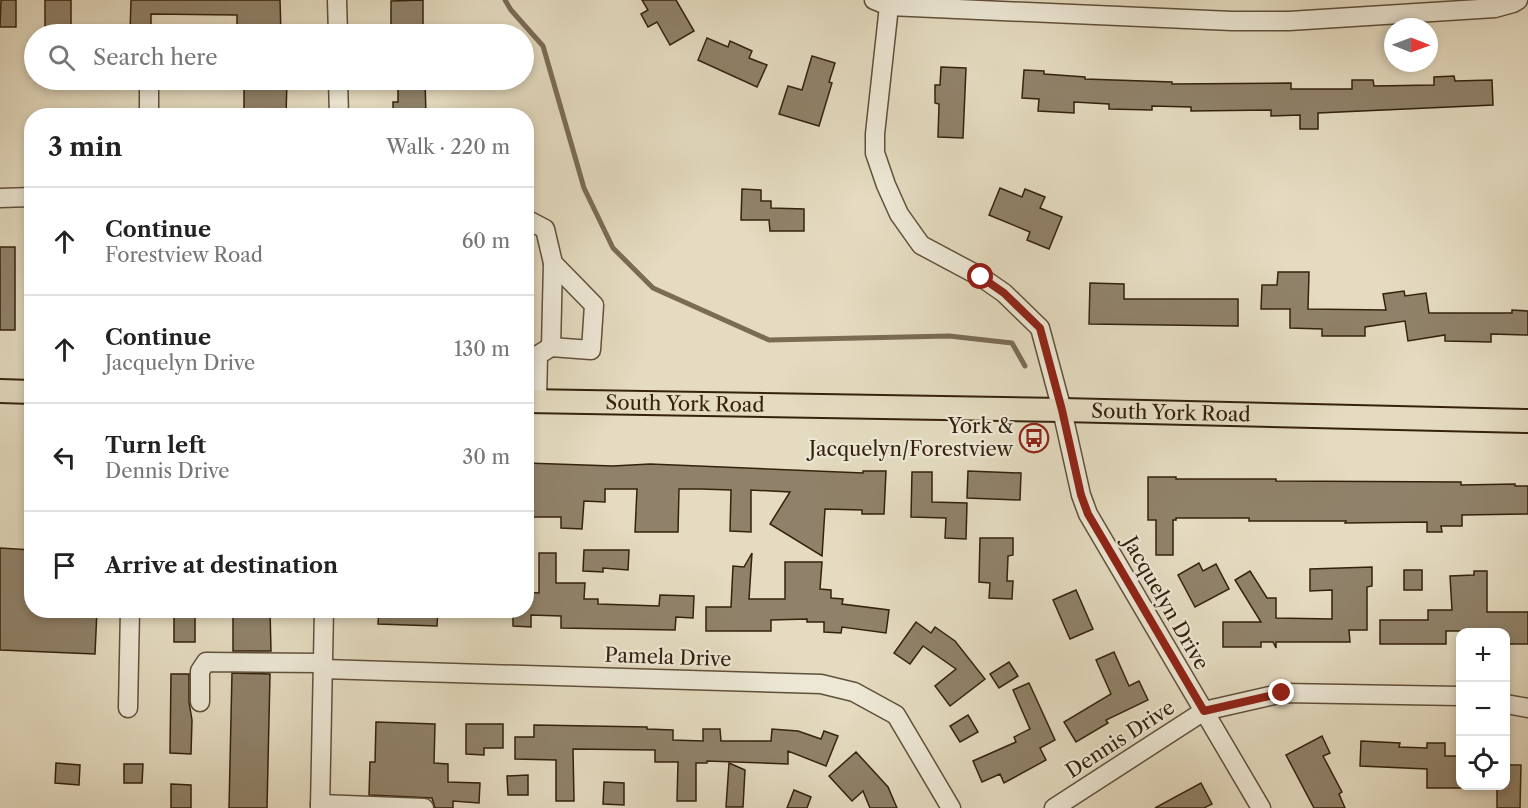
<!DOCTYPE html>
<meta charset="utf-8">
<style>
:root{--surface:#fff;--page:#f2f2f2;--text:#222;--muted:#767676;--line:#e0e0e0}
body{margin:0;font-family:"Libre Caslon Text",serif;background:var(--page);color:var(--text)}
.controls{position:absolute;right:18px;bottom:18px;display:grid;overflow:hidden;border-radius:12px;box-shadow:0 3px 9px #0003}
.controls button{width:54px;height:54px;display:grid;place-items:center;padding:0;border:0;border-bottom:2px solid var(--line);background:var(--surface);color:var(--text);font:30px sans-serif}
.compass{position:absolute;left:1384px;top:18px;width:54px;height:54px;border-radius:50%;background:var(--surface);box-shadow:0 3px 9px #0003;rotate:91deg}
.stop{position:absolute;width:18px;height:18px;margin:-14px;border:4px solid #8f2418;border-radius:50%;background:#fff}
.stop.end{background:#8f2418;border-color:#fff;box-shadow:0 2px 6px #0008}
.list{margin:0;padding:0;list-style:none}
h2{display:flex;justify-content:space-between;align-items:center;height:78px;margin:0;padding:0 24px;font-size:26px}
h2 small{font-size:20px;font-weight:400;color:var(--muted)}
.list li{display:grid;grid-template-columns:39px 1fr auto;gap:18px;align-items:center;box-sizing:border-box;height:108px;padding:0 24px;border-top:2px solid var(--line)}
.list b{display:block;font-size:22px;white-space:nowrap}
.list p{margin:0;font-size:20px;white-space:nowrap;color:var(--muted)}
.list em{font-size:20px;font-style:normal;color:var(--muted)}
.icon{flex:none;width:33px;height:33px;fill:none;stroke:currentColor;stroke-width:2;stroke-linecap:round;stroke-linejoin:round}
.map{position:relative;flex:none;width:1528px;height:808px;overflow:hidden}
.search{position:absolute;background:var(--surface);box-shadow:0 3px 9px #0003;left:24px;top:24px;width:510px;height:66px;display:flex;align-items:center;gap:15px;box-sizing:border-box;padding:0 21px;border-radius:33px;color:var(--muted);font-size:22px}
.panel{position:absolute;background:var(--surface);box-shadow:0 3px 9px #0003;left:24px;top:108px;width:510px;height:510px;border-radius:24px}
.map>svg:first-child{display:block}
.lines{fill:none;stroke-linecap:round;stroke-linejoin:round}
.stream{stroke:#7a6b54;stroke-width:5}
.building{fill:#90826a;stroke:#34220d;stroke-width:1.5}
.minor-casing{stroke:#60503a;stroke-width:21}
.major-casing{stroke:#34220d;stroke-width:26}
.minor{stroke:#ede8d6;stroke-width:18}
.major{stroke:#e4dbc0;stroke-width:22}
.route{stroke:#8f2418;stroke-width:8}
.labels{text-anchor:middle;dominant-baseline:central;stroke-width:4.5;stroke-linejoin:round;paint-order:stroke}
.street-label{font-size:20px;fill:#34220d;stroke:#ede8d6}
.poi-label{font-size:20px;fill:#34220d;stroke:#ede8d6;text-anchor:end}
</style>
<div class="map">
<svg width="1528" height="808" viewBox="0 0 1528 808">
<rect width="100%" height="100%" fill="#e4dbc0"/>
<filter id="stains"><feTurbulence type="fractalNoise" baseFrequency=".00333" numOctaves="4"/><feColorMatrix values="0 0 0 0 .2 0 0 0 0 .09 0 0 0 0 .02 0 0 0 .5 -.17"/></filter>
<radialGradient id="worn" r=".72"><stop offset=".6" stop-color="#630" stop-opacity="0"/><stop offset="1" stop-color="#630" stop-opacity=".3"/></radialGradient>
<g class="lines">
<polyline class="stream" points="505,0 511,10 543,46 584,188 613,248 653,288 769,340 949,336 1012,343 1025,366"/>
</g>
<g class="building">
<polygon points="1,0 16,0 16,27 0,27"/>
<rect x="45" y="0" width="26" height="28"/>
<polygon points="131,0 280,0 281,34 260,34 260,25 237,26 237,15 151,14 151,34 130,34"/>
<polygon points="423,0 423,34 391,34 391,1"/>
<polygon points="642,0 676,0 694,31 670,45 657,22 648,27 641,14 648,10"/>
<polygon points="707,38 728,47 730,41 752,51 749,58 767,65 757,87 698,60"/>
<polygon points="812,56 835,63 829,82 832,83 819,126 779,114 788,86 802,90"/>
<polygon points="941,67 966,68 963,138 938,137 939,104 935,103 935,85 940,85"/>
<polygon points="1024,70 1044,71 1044,74 1085,77 1085,79 1172,82 1172,84 1291,83 1291,89 1352,89 1352,80 1373,80 1374,86 1434,85 1434,77 1454,76 1455,81 1492,80 1493,105 1318,113 1318,129 1300,129 1300,115 1271,116 1271,110 1191,111 1191,107 1152,106 1152,110 1109,109 1109,104 1074,102 1074,113 1038,111 1039,99 1022,98"/>
<polygon points="267,80 287,80 286,116 244,116 244,81 267,81"/>
<polygon points="398,80 425,80 426,116 393,116 393,102 398,102"/>
<polygon points="1000,188 1022,197 1025,189 1045,197 1040,208 1062,217 1049,249 1027,240 1030,232 989,215"/>
<polygon points="742,189 761,190 761,201 771,201 771,208 804,209 804,231 770,231 769,220 741,220"/>
<rect x="0" y="247" width="15" height="83"/>
<polygon points="1278,272 1309,272 1308,309 1386,310 1383,294 1404,291 1405,296 1426,293 1429,313 1512,313 1512,310 1528,311 1528,335 1491,334 1491,342 1445,341 1445,335 1408,341 1405,321 1365,327 1365,336 1322,336 1322,329 1290,328 1290,309 1261,309 1262,285 1277,285"/>
<polygon points="1090,283 1124,284 1124,299 1238,299 1238,326 1089,324"/>
<polygon points="526,463 613,466 650,464 863,473 863,471 886,471 884,514 862,514 862,510 825,509 822,556 770,524 790,492 751,490 751,532 730,531 731,490 701,489 679,489 678,532 635,532 637,489 605,489 605,502 584,501 582,529 561,528 561,517 526,517"/>
<polygon points="968,471 1021,473 1020,500 967,498"/>
<polygon points="912,472 932,472 932,502 967,503 966,539 945,538 946,518 911,517"/>
<polygon points="1148,477 1176,477 1176,479 1276,479 1276,481 1461,482 1461,485 1515,484 1515,486 1528,486 1528,514 1462,515 1462,526 1441,526 1442,532 1427,532 1427,522 1345,523 1346,521 1249,521 1249,518 1176,518 1176,520 1173,520 1173,555 1156,555 1156,520 1148,520"/>
<polygon points="980,538 1013,538 1013,555 1008,556 1007,581 1013,581 1012,599 989,598 990,583 979,582"/>
<polygon points="0,548 32,550 32,610 97,610 95,654 0,650"/>
<polygon points="584,550 629,550 628,570 603,568 603,572 583,571"/>
<polygon points="539,553 556,553 556,583 585,583 584,599 598,599 598,604 659,606 660,595 694,596 693,618 676,617 675,630 561,628 561,616 531,615 531,627 513,626 513,610 526,610 526,592 539,593"/>
<polygon points="752,553 749,599 785,599 785,562 822,562 820,589 831,590 831,598 843,599 842,604 889,610 886,633 842,627 841,633 824,632 824,622 807,622 807,619 771,620 771,631 706,631 706,607 731,607 733,566 744,567"/>
<polygon points="1199,563 1203,571 1216,564 1229,589 1195,607 1178,575"/>
<polygon points="1372,567 1372,586 1367,587 1367,630 1349,630 1350,642 1276,642 1276,648 1273,642 1261,642 1261,647 1223,647 1223,622 1261,622 1235,580 1250,571 1267,598 1276,598 1276,618 1332,619 1332,590 1310,591 1310,569"/>
<rect x="1404" y="570" width="18" height="20"/>
<polygon points="1474,571 1487,571 1487,612 1528,612 1528,644 1506,644 1506,633 1482,631 1446,631 1446,644 1380,644 1380,620 1428,620 1428,610 1452,610 1450,576 1474,575"/>
<polygon points="1076,590 1093,629 1070,639 1053,600"/>
<rect x="174" y="610" width="21" height="32"/>
<polygon points="233,610 270,610 271,651 233,651"/>
<polygon points="379,610 438,610 437,626 378,624"/>
<polygon points="916,622 931,633 935,627 955,641 985,679 950,706 935,686 956,669 923,646 910,664 894,653"/>
<polygon points="1114,652 1129,686 1139,681 1148,700 1106,720 1108,723 1076,742 1064,722 1111,694 1096,660"/>
<polygon points="1009,662 1018,676 999,688 990,674"/>
<polygon points="232,673 270,674 267,808 229,808"/>
<polygon points="171,674 189,674 189,702 192,720 191,754 170,753"/>
<polygon points="1029,683 1055,740 1040,748 1046,760 1004,783 1000,774 982,782 973,761 1016,742 1014,737 1030,729 1013,690"/>
<polygon points="968,715 978,732 960,742 950,726"/>
<polygon points="376,722 435,724 434,763 448,764 448,782 480,783 479,803 453,801 453,808 435,808 432,798 369,795 370,762 375,762"/>
<polygon points="466,724 503,724 503,748 484,748 484,755 466,754"/>
<polygon points="534,725 647,727 647,729 673,730 673,740 703,741 703,729 720,729 721,741 771,741 772,729 798,731 821,739 824,731 838,736 826,766 788,751 788,764 707,761 707,763 696,763 696,801 677,801 678,762 655,762 655,750 573,749 574,801 556,801 556,760 515,759 515,737 534,737"/>
<polygon points="1322,736 1330,753 1323,756 1342,792 1339,794 1345,808 1314,808 1286,755"/>
<polygon points="1361,741 1400,743 1399,747 1427,748 1427,743 1445,743 1445,756 1461,756 1461,788 1427,788 1427,769 1360,766"/>
<polygon points="856,752 888,787 897,808 870,808 863,791 852,801 829,776"/>
<polygon points="56,763 80,765 79,785 55,783"/>
<polygon points="729,763 745,770 743,807 726,807"/>
<polygon points="124,764 143,764 142,783 124,783"/>
<polygon points="1506,765 1521,765 1520,808 1497,808 1497,786 1506,786"/>
<polygon points="528,775 528,795 508,795 507,776"/>
<polygon points="604,782 624,783 624,805 603,804"/>
<polygon points="1201,783 1212,804 1204,808 1155,808"/>
<polygon points="171,784 191,785 191,808 171,808"/>
<polygon points="794,790 811,797 807,808 787,808"/>
</g>
<g class="lines">
<g class="minor-casing">
<g id="minor">
<polyline points="337,0 338,34"/>
<polyline points="874,0 889,6 1232,21 1289,21 1495,8 1513,3 1518,0"/>
<polyline points="889,6 875,134 875,153 886,185 899,214 921,245 981,277 1004,293 1040,328 1062,410 1081,495 1088,514 1261,808"/>
<polyline points="149,80 149,116"/>
<polyline points="338,80 339,116"/>
<polyline points="0,198 32,197"/>
<polyline points="526,219 545,229 553,263 594,305 591,350 551,347 538,355 537,401"/>
<polyline points="551,347 553,263"/>
<polyline points="323,669 821,684 854,692 896,715 951,808"/>
<polyline points="200,702 200,671 206,662 323,663"/>
<polyline points="1506,704 1528,708"/>
<polyline points="128,708 130,610"/>
<polyline points="320,804 424,808"/>
<polyline points="320,808 324,610"/>
<polyline points="1054,808 1204,711 1283,693 1460,696"/>
</g>
</g>
<g class="major-casing">
<g id="major">
<polyline points="0,391 32,392"/>
<path id="s1" d="M526,401L1062,410L1528,421"/>
</g>
</g>
<use href="#minor" class="minor"/>
<use href="#major" class="major"/>
</g>
<g class="lines">
<polyline class="route" points="981,277 1004,293 1040,328 1062,410 1081,495 1088,514 1204,711 1282,693"/>
</g>
<defs>
<g id="bus-ring" transform="scale(1.5)"><circle r="9.5" fill="#ede8d6" stroke="#8f2418" stroke-width="1.5"/><path d="M-5-6H5V4H4V6H2V4H-2V6H-4V4H-5ZM-3.5-4V0h7V-4ZM-3.5 1.2v1.5H-2V1.2ZM2 1.2v1.5H3.5V1.2Z" fill="#8f2418"/></g>
</defs>
<g fill-rule="evenodd">
<use href="#bus-ring" x="1034" y="438"/>
</g>
<g class="labels">
<g class="street-label">
<text stroke="none"><textPath href="#s1" startOffset="159">South York Road</textPath></text>
<text stroke="none"><textPath href="#s1" startOffset="645">South York Road</textPath></text>
<text transform="translate(1166 603) rotate(60)">Jacquelyn Drive</text>
<text transform="translate(668 657) rotate(2)">Pamela Drive</text>
<text transform="translate(1120 739) rotate(-33)">Dennis Drive</text>
</g>
<g class="poi-label">
<text x="1013" y="426">York &amp;<tspan x="1013" dy="23">Jacquelyn/Forestview</tspan></text>
</g>
</g>
<rect width="100%" height="100%" filter="url(#stains)"/>
<rect width="100%" height="100%" fill="url(#worn)"/>
</svg>
<div class="controls">
<button>+</button>
<button>−</button>
<button><svg class="icon" aria-label="locate" viewBox="0 0 24 24"><circle cx="12" cy="12" r="6"/><path d="M12 2v4M12 18v4M2 12h4M18 12h4"/></svg></button>
</div>
<svg class="compass" viewBox="-18 -18 36 36"><path d="M0-13l5 13h-10z" fill="#e53935"/><path d="M0 13l5-13h-10z" fill="#767676"/></svg>
<div class="stop" style="left:981px;top:277px"></div>
<div class="stop end" style="left:1282px;top:693px"></div>
<div class="search"><svg class="icon" aria-label="search" viewBox="0 0 24 24"><circle cx="10" cy="10" r="6"/><path d="M15 15l6 6"/></svg>Search here</div>
<section class="panel">
<h2>3 min<small>Walk · 220 m</small></h2>
<ul class="list">
<li><svg class="icon" aria-label="ahead" viewBox="0 0 24 24"><path d="M12 20V5M6 11l6-6 6 6"/></svg><div><b>Continue</b><p>Forestview Road</p></div><em>60 m</em></li>
<li><svg class="icon" aria-label="ahead" viewBox="0 0 24 24"><path d="M12 20V5M6 11l6-6 6 6"/></svg><div><b>Continue</b><p>Jacquelyn Drive</p></div><em>130 m</em></li>
<li><svg class="icon" aria-label="left" viewBox="0 0 24 24"><path d="M17 20v-9H6M10 6l-5 5 5 5"/></svg><div><b>Turn left</b><p>Dennis Drive</p></div><em>30 m</em></li>
<li><svg class="icon" aria-label="arrive" viewBox="0 0 24 24"><path d="M6 21V4h12l-3 4 3 4H6"/></svg><div><b>Arrive at destination</b></div></li>
</ul>
</section>
</div>
